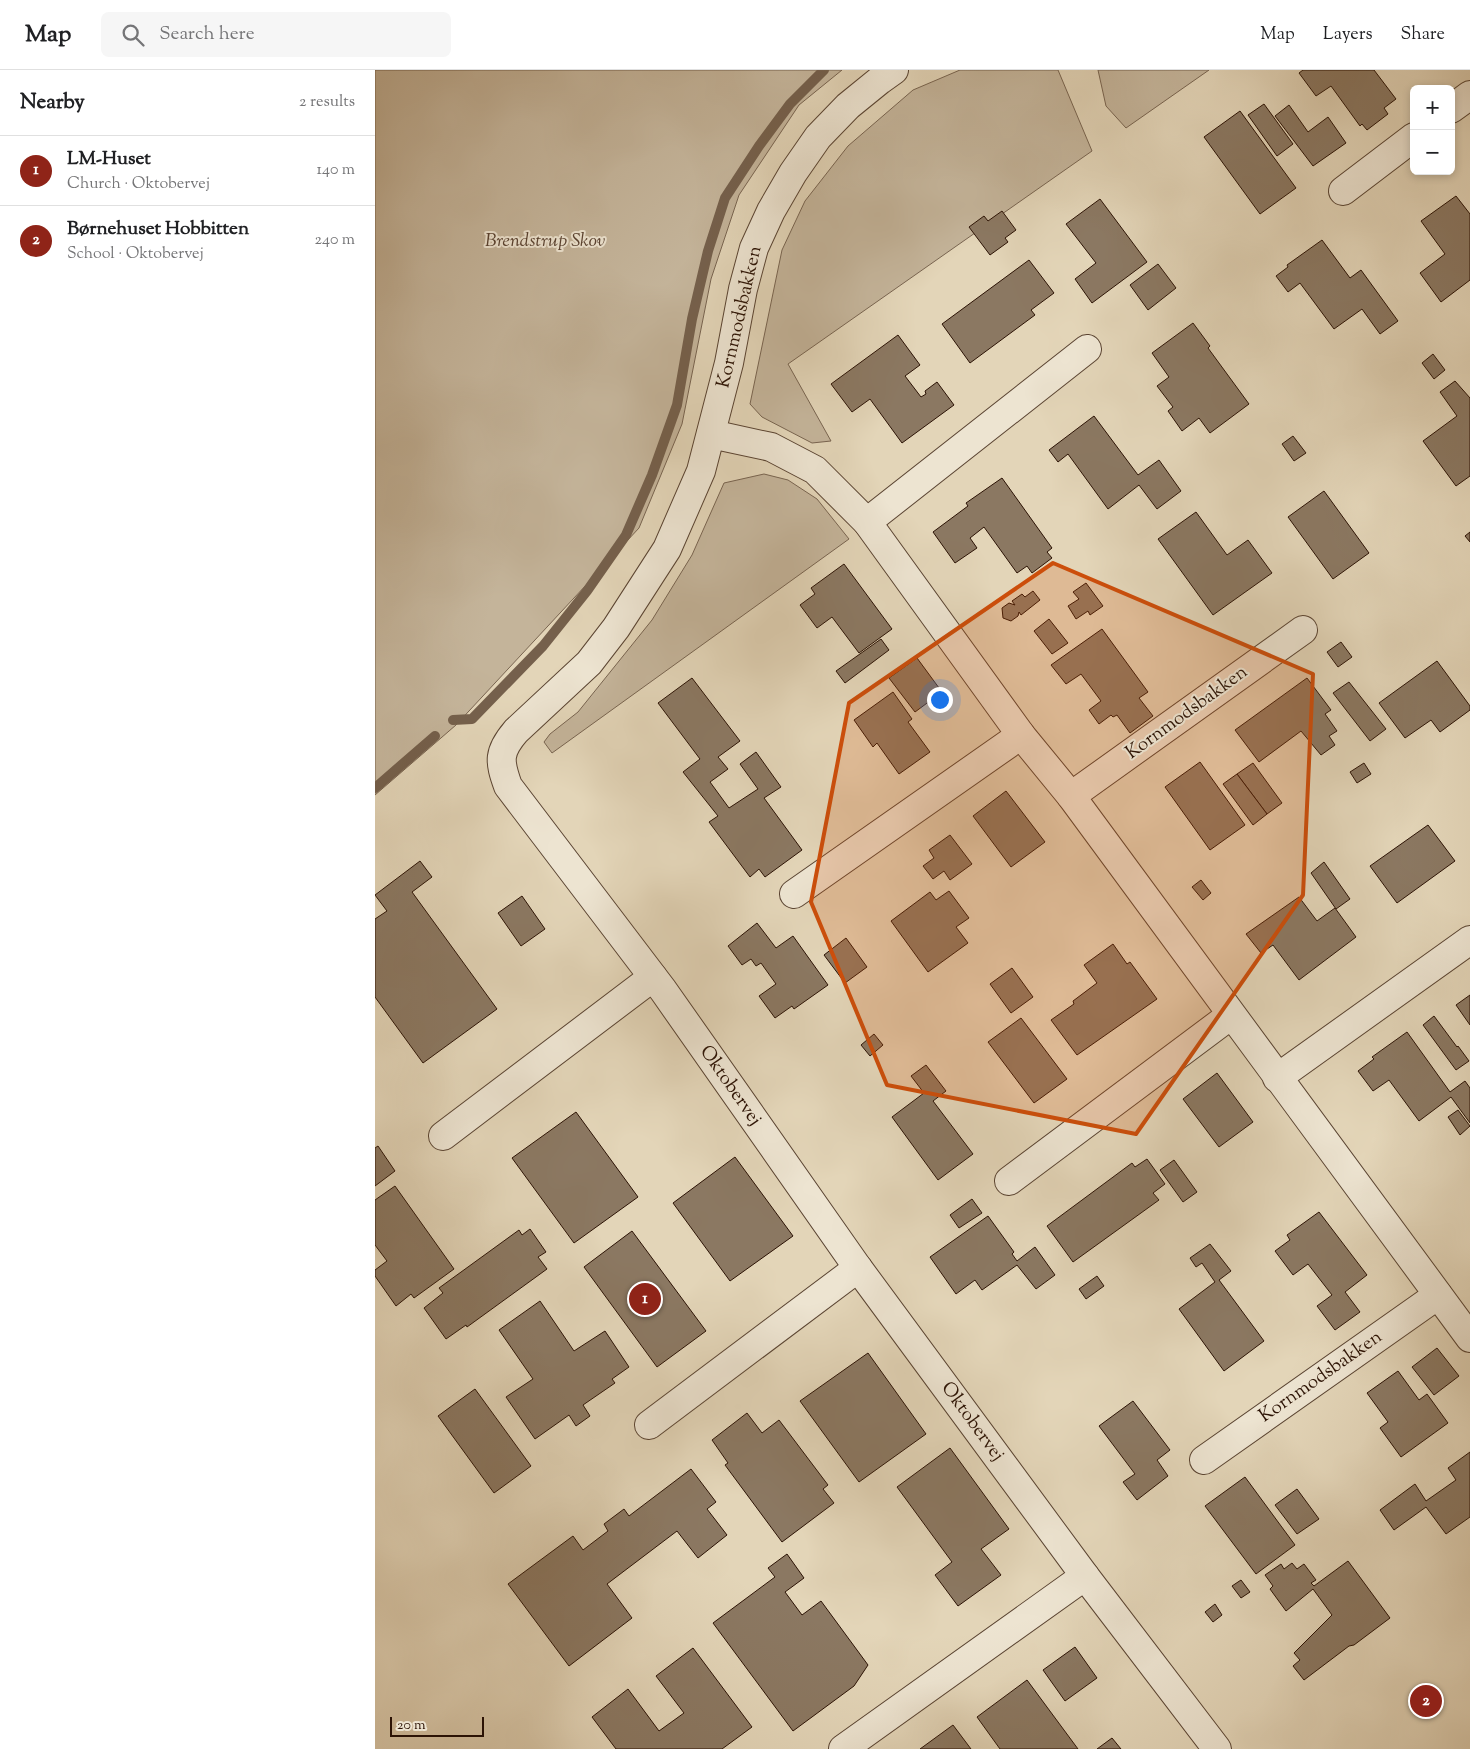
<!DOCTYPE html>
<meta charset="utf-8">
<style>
:root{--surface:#fff;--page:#f6f6f6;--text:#202124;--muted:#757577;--line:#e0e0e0;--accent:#8f2418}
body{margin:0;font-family:"Sorts Mill Goudy",serif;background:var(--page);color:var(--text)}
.controls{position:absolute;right:15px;top:15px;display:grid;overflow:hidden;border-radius:8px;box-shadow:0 2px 8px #0003}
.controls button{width:45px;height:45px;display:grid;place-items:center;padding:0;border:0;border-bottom:1px solid var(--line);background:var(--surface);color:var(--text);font:25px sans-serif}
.scale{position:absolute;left:15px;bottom:12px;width:94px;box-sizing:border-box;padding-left:5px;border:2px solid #2c1305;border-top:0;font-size:14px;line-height:18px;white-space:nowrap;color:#2c1305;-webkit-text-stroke:4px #ede4d1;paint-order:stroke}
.you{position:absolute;left:564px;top:629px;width:18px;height:18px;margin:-12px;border:4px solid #fff;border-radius:50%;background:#1a73e8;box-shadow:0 0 0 8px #1a73e833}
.badge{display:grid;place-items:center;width:32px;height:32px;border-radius:50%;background:var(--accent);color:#fff;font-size:16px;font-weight:700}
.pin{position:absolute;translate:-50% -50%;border:2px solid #fff;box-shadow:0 1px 5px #0006}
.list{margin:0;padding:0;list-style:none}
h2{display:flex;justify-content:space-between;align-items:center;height:65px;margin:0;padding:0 20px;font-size:21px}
h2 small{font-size:16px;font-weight:400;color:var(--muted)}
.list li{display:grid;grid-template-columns:32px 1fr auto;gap:15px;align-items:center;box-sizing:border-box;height:70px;padding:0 20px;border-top:1px solid var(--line)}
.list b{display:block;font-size:19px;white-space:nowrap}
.list p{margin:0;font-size:16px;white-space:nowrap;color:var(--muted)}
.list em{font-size:16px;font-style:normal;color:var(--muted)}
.icon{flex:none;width:28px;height:28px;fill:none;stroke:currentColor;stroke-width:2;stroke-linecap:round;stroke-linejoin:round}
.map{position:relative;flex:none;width:1095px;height:1679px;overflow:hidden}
header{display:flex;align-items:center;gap:30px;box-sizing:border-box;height:70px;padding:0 25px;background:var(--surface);border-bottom:1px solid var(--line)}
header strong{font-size:24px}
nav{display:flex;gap:28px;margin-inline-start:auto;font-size:18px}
.search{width:350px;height:45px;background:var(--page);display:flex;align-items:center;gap:12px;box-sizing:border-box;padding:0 18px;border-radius:8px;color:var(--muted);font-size:19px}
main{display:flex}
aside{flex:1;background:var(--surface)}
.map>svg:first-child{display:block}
.green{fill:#c4b49a;stroke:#786450}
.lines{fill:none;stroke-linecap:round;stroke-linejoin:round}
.stream{stroke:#75604c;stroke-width:10}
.building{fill:#8b7862;stroke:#2c1305}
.minor-casing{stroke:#5a4432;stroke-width:30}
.minor{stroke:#ede4d1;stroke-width:28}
.marked{fill:#cc4e0b;fill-opacity:0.2;stroke:#cc4e0b;stroke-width:4;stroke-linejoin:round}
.labels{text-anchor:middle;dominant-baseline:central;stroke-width:4;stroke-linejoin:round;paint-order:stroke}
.park-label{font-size:19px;font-style:italic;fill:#5a4332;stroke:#ede4d1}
.street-label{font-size:19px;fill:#2c1305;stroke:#ede4d1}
</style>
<header>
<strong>Map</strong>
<div class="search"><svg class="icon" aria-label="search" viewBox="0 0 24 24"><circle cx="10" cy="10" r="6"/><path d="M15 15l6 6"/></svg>Search here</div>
<nav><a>Map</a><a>Layers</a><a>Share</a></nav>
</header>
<main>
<aside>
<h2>Nearby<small>2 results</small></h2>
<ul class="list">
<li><span class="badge">1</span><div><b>LM-Huset</b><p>Church · Oktobervej</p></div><em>140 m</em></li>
<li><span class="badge">2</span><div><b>Børnehuset Hobbitten</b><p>School · Oktobervej</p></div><em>240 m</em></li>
</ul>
</aside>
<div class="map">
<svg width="1095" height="1679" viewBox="0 0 1095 1679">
<rect width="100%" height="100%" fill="#e3d5b8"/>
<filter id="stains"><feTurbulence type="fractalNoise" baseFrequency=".004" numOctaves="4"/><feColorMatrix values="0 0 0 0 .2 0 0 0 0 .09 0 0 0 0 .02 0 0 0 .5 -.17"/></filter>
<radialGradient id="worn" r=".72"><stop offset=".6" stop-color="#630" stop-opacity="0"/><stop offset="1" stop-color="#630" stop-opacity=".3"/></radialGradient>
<g class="green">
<polygon points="0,0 467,0 424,35 364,125 336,209 307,354 264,458 81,655 0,725"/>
<polygon points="585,0 683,0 717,81 413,294 456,371 437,373 387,347 375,334 407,180 430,131 473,76 538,20"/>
<polygon points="723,0 834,0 751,58 731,36"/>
<polygon points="389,404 413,410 442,429 474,469 177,683 169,672 175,664 203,642 277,550 317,485 349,413"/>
</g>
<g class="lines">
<g class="stream">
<polyline points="78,650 97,649 168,576 212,521 251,465 277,405 302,335 317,249 333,181 350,128 384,76 415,34 449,0"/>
<polyline points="0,718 60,666"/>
</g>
</g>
<g class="building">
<polygon points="928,0 999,0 1021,29 1009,38 1013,44 992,60 987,54 985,56 956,16 941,26 924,3"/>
<polygon points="889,34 918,74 902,86 873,45"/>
<polygon points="914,35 933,62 953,47 971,73 938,96 900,46"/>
<polygon points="865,41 921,118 885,144 829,67"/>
<polygon points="1081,126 1095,144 1095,210 1066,232 1045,203 1070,184 1046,151"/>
<polygon points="725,129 772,192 717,233 700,209 721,193 691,154"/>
<polygon points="627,141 641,160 630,168 633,172 615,185 594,157 609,146 613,151"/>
<polygon points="947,170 975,208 986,200 1023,251 1005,264 987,239 959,259 925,213 913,222 901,206 913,197 912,195"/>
<polygon points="654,190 679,223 656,240 660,245 595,293 567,254"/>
<polygon points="783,194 801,218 773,240 755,215"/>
<polygon points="818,253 835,276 833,278 874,334 835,363 824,348 807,361 793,341 798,337 782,316 794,307 777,283"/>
<polygon points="523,265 545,295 530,306 546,327 551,324 550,321 562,312 579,335 527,373 495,329 477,342 456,314"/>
<polygon points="1058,284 1070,300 1059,309 1047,293"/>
<polygon points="1080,311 1095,328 1095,406 1081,416 1048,371 1082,346 1065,322"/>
<polygon points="719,346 763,405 784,390 806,421 782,439 764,415 733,439 693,384 683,392 674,380"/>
<polygon points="918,366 931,383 919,391 907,374"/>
<polygon points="627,408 677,478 672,482 677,488 657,503 652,496 642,503 609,457 595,468 602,478 580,493 558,462 593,436 591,433"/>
<polygon points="949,421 994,483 958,509 913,447"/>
<polygon points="821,442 852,485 873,470 897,503 838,545 783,469"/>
<polygon points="1095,462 1095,472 1090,466"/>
<polygon points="469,494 517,559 484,583 457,547 442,558 425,535 440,524 436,518"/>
<polygon points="711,513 728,536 715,545 713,541 701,549 693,536 704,529 698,522"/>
<polygon points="658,521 665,530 646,545 644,542 643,546 636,551 628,548 627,538 634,533 640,535 637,531 647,524 650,527"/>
<polygon points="674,549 693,573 677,584 659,561"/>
<polygon points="727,559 773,622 764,628 778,646 755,663 742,645 738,647 736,645 724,654 714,640 726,631 706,604 691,614 676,595"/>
<polygon points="506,569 514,580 470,613 461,601"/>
<polygon points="966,572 977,587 963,597 952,582"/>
<polygon points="542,588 567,622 540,642 514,608"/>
<polygon points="1062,591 1095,636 1095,640 1065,662 1056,650 1030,668 1004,633"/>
<polygon points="317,608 365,671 343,687 353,699 335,712 354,738 383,719 365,694 381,682 406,717 389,728 427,780 390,807 384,799 375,807 334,752 343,746 308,702 325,689 283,633"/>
<polygon points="932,608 956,640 950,644 962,661 954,666 960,675 946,685 926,661 884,692 860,660"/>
<polygon points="974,612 1011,659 995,671 958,623"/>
<polygon points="518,622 537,649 533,652 555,682 524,704 502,673 498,677 479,650"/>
<polygon points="825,692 870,755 835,780 790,717"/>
<polygon points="878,693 907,733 892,744 862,704"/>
<polygon points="989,693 996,704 982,713 975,702"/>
<polygon points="862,704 892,744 878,755 848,714"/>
<polygon points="631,721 670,772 636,797 598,746"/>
<polygon points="1053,755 1080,791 1022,833 995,796"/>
<polygon points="575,765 597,794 575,810 569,801 558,809 548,796 559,788 554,780"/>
<polygon points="45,791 57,807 37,822 122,939 48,993 0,927 0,849 12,841 0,825"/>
<polygon points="949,792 975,829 961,839 936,803"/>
<polygon points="826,810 836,823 828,830 817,817"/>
<polygon points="574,821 594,848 581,857 593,873 553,902 516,851 555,822 561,830"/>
<polygon points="147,826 170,859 146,876 123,843"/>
<polygon points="924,827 942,851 960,838 981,867 924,910 898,875 886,883 871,864"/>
<polygon points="382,853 401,878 418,866 453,915 419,939 417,936 400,948 384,926 401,914 386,893 381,896 376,889 367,895 353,876"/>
<polygon points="471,868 492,897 470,913 449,885"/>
<polygon points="738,874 752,894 755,892 782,929 702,985 676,950 699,934 698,931 722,913 709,895"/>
<polygon points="637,898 658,927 636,943 615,914"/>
<polygon points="1095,925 1095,955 1081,935"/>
<polygon points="1059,946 1082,977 1083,976 1094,991 1081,1000 1048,955"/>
<polygon points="646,948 692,1009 659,1033 613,972"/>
<polygon points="1032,962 1075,1022 1090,1011 1095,1018 1095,1053 1076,1027 1044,1051 1014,1010 998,1021 983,1001 999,989 997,987"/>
<polygon points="499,964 508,975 495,986 486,975"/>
<polygon points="551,995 571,1021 558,1031 598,1084 563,1110 517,1047 549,1023 536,1006"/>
<polygon points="842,1003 878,1052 844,1077 808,1029"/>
<polygon points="1083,1040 1095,1056 1085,1065 1073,1047"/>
<polygon points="201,1042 263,1127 199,1173 137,1088"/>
<polygon points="3,1076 20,1101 0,1116 0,1078"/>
<polygon points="360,1087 418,1166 355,1211 298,1133"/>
<polygon points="772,1089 790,1114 778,1123 784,1130 698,1192 672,1156 757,1093 760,1097"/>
<polygon points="799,1090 822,1122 808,1132 785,1100"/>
<polygon points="20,1116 79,1199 39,1228 36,1224 21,1236 0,1206 0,1200 12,1191 0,1175 0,1130"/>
<polygon points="597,1129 607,1143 584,1158 575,1145"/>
<polygon points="944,1142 992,1205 970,1222 985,1242 960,1260 942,1236 957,1225 933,1194 918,1205 900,1181 915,1170 912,1165"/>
<polygon points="613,1146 639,1182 637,1184 642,1191 660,1177 680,1205 661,1219 642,1195 607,1220 600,1210 581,1224 555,1187"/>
<polygon points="155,1159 171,1182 163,1187 172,1199 92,1257 91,1255 71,1269 49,1238 68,1223 64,1218 144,1160 147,1165"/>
<polygon points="257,1161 331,1261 282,1297 209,1197"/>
<polygon points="835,1174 856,1201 844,1210 889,1271 849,1301 804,1239 840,1212 827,1193 821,1197 815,1188"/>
<polygon points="722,1206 729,1216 711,1229 704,1219"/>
<polygon points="165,1231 199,1281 230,1261 254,1297 237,1309 240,1313 208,1335 215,1346 201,1356 194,1345 160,1369 131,1327 158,1309 124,1260"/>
<polygon points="1062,1278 1084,1306 1059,1325 1037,1297"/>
<polygon points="493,1283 551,1364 484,1412 425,1331"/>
<polygon points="1023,1301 1044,1330 1052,1324 1073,1353 1026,1387 1005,1358 1013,1352 992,1323"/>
<polygon points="100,1319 156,1396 119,1423 63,1346"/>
<polygon points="758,1331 795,1380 782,1390 793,1406 762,1430 748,1412 760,1404 724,1356"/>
<polygon points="372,1343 387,1363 404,1350 453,1415 448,1419 459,1433 407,1472 350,1395 353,1393 337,1370"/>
<polygon points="575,1378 634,1459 606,1479 626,1505 583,1536 560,1505 577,1492 522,1417"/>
<polygon points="1095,1382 1095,1447 1071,1464 1051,1437 1019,1460 1005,1440 1040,1414 1051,1431 1081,1410 1073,1398"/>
<polygon points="316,1399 341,1432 332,1439 352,1465 323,1488 302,1461 232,1514 257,1548 194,1596 133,1514 198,1466 208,1480 233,1461 229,1454 249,1439 254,1446"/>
<polygon points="870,1407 920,1475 881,1504 830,1436"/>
<polygon points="922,1419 944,1449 922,1464 900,1435"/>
<polygon points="412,1484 429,1508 410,1522 427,1545 446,1531 493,1595 479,1616 418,1661 338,1553 400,1507 393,1498"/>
<polygon points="973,1491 1015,1548 979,1575 974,1576 929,1610 918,1596 925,1590 919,1583 957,1545 938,1519 911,1541 895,1519 898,1516 890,1505 906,1494 909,1499 917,1493 922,1499 929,1494 941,1510 936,1513 939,1516"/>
<polygon points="866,1510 875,1522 866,1528 857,1516"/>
<polygon points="840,1534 847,1545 838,1552 830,1542"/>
<polygon points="700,1577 722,1608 690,1631 668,1600"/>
<polygon points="318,1578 377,1657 347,1679 241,1679 217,1647 253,1619 284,1661 309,1643 281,1606"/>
<polygon points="652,1610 703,1679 625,1679 602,1647"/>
<polygon points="578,1655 596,1679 545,1679"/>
<polygon points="737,1668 746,1679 722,1679"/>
</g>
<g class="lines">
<g class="minor-casing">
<g id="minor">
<path d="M519,0L505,10L473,36L443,67L418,103L396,141L379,178L368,219L354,293L326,401L292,479L241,558L214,593L141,661C123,682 124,691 133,716L288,920L483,1198L710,1506L842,1679"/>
<polyline points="1076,39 1095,25"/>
<polyline points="968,121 1039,67"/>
<polyline points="336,364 396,377 440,400 492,452 646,665 696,726 1095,1268"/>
<polyline points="492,452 712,279"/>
<polyline points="696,726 928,560"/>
<polyline points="419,824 646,665"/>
<polyline points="902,1008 1095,870"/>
<polyline points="68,1066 278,907"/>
<polyline points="634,1111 856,945"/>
<polyline points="274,1355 483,1198"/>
<polyline points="829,1390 1063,1225"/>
<polyline points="468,1679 710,1506"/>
</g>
</g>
<use href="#minor" class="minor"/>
</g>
<path class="marked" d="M678,493L938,604L928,825L761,1064L512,1015L436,832L474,633Z"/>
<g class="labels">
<g class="park-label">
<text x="170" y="171">Brendstrup Skov</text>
</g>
<g class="street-label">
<text transform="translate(365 247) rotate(-77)">Kornmodsbakken</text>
<text transform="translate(812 643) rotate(-36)">Kornmodsbakken</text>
<text transform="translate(355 1016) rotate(55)">Oktobervej</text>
<text transform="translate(946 1307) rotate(-35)">Kornmodsbakken</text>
<text transform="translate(597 1352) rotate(54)">Oktobervej</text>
</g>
</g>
<rect width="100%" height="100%" filter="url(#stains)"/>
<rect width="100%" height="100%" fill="url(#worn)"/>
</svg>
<div class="controls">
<button>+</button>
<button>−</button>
</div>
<div class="scale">20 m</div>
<div class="you"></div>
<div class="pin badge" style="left:270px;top:1229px">1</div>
<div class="pin badge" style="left:1051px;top:1631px">2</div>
</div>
</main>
